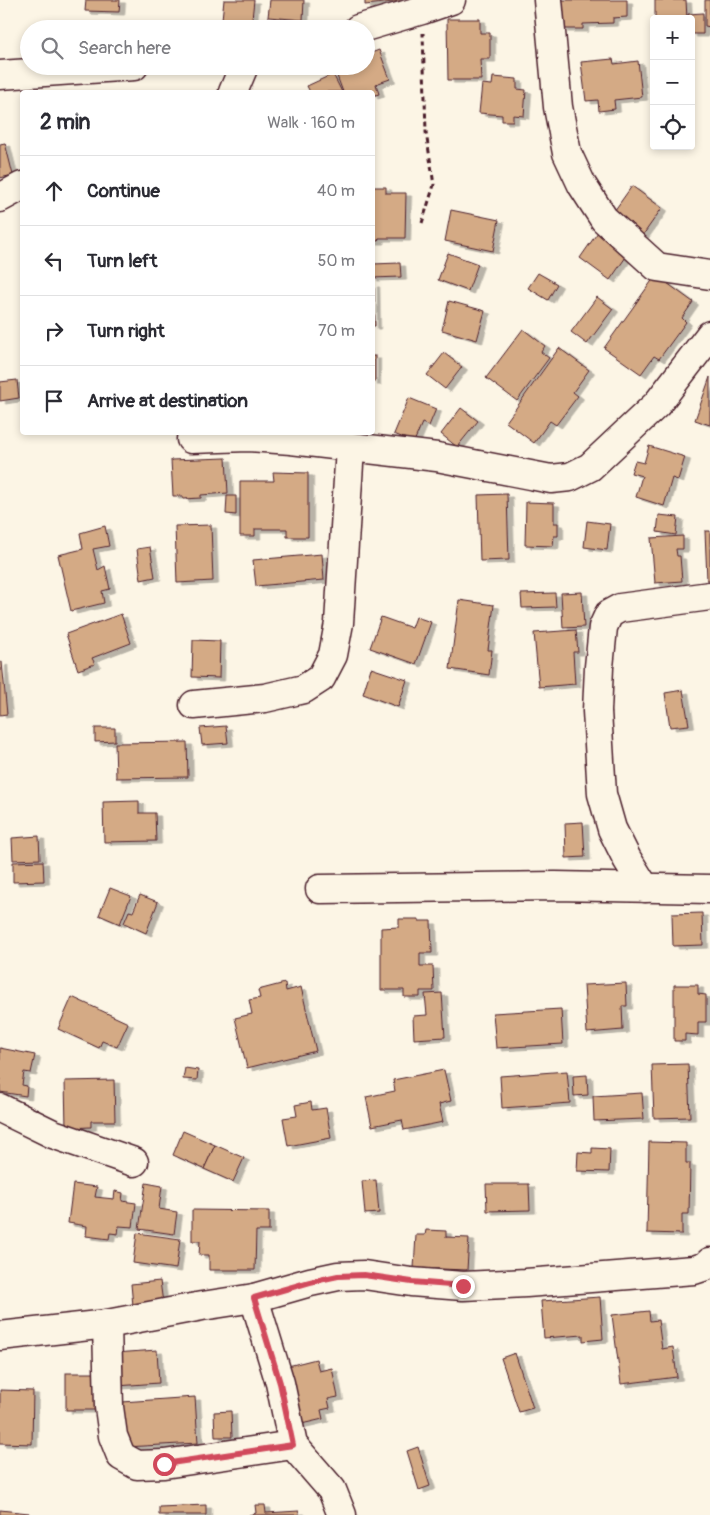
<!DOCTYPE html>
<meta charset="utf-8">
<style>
:root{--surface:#fff;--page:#f7f7f7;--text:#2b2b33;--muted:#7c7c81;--line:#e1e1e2}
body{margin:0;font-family:Pangolin,sans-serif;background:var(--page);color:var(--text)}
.controls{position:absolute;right:15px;top:15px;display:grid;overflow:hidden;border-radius:5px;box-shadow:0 2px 8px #0003}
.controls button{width:45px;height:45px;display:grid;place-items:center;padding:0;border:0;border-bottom:1px solid var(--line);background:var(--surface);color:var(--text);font:25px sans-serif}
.stop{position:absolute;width:15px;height:15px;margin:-11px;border:4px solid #d1495b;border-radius:50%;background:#fff}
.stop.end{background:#d1495b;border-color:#fff;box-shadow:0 1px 5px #0008}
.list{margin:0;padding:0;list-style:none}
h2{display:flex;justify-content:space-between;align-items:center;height:65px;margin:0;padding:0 20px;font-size:21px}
h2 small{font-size:16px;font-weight:400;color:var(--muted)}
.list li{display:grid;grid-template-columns:32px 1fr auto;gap:15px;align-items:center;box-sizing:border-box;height:70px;padding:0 20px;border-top:1px solid var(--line)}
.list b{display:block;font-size:19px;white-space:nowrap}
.list em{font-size:16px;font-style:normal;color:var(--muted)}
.icon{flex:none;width:28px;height:28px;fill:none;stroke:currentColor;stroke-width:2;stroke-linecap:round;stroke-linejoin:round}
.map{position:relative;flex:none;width:710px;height:1515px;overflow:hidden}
.search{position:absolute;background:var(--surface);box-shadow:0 2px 8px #0003;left:20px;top:20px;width:355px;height:55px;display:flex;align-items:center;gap:12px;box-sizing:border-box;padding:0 18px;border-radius:28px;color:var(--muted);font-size:19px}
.panel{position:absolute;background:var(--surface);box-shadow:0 2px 8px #0003;left:20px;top:90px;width:355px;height:345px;border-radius:5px}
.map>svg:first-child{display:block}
.building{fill:#d4aa85;stroke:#4a1f2b;filter:url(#shadow)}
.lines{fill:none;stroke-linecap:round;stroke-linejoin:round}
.minor-casing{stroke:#4a1f2b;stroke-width:31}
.path{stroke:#4a1f2b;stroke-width:3;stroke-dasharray:5 4;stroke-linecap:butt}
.minor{stroke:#fcf5e5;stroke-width:28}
.route{stroke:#d1495b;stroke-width:6}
</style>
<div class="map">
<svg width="710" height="1515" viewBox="0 0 710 1515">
<defs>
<filter id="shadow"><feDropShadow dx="5.5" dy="3" stdDeviation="0" flood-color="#0004"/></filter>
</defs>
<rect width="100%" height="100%" fill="#fcf5e5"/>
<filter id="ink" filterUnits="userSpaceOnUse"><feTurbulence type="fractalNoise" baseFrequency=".02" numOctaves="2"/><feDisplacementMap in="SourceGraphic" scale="10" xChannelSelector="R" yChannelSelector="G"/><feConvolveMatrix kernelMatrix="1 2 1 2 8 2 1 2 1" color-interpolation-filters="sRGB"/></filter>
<g filter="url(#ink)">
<g class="building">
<polygon points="86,0 120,0 119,12 85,11"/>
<polygon points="224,0 254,0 251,29 221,29"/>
<polygon points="270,0 304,0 303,20 268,17"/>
<polygon points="365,0 403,0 403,1 365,5"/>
<polygon points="561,0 627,0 627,17 613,18 613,23 583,24 583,29 562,29"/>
<polygon points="655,0 686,0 687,19 655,19"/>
<polygon points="705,0 710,0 710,27 705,26"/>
<polygon points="703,13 703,34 691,34 691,19 689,19 688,14"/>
<polygon points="447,19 480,19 480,33 490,33 490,59 480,59 481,80 448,80"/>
<polygon points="379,50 390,79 376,84 379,94 372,96 372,92 343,92 334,68 337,66 366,66 366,55"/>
<polygon points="613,59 614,64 638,61 642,97 614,100 615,109 599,111 598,100 586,101 581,62"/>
<polygon points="333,74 342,92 310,92 307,86"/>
<polygon points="493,77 517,79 517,89 526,90 524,116 513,115 513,121 502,121 502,115 479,113 482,84 492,85"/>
<polygon points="5,143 13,175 0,178 0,144"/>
<polygon points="632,186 662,208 643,235 625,222 607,221"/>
<polygon points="372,187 386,187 386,193 406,193 405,238 379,238 378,241 372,241"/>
<polygon points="451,210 499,220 493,251 445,241"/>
<polygon points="598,232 628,254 610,280 580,258"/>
<polygon points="448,253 478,264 468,291 438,280"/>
<polygon points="400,263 401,277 372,278 372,264"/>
<polygon points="538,273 557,284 548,300 528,288"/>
<polygon points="656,275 693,302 682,318 686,322 659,359 654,356 641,374 604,348"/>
<polygon points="372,284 374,284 375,326 372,326"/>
<polygon points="597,297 613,309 587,344 571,332"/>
<polygon points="449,301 485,311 477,340 442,330"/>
<polygon points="523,329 545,346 541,352 549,358 517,401 486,378"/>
<polygon points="559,348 589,370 573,392 578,396 556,425 550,421 534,443 506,422"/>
<polygon points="444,353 462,367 445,389 427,375"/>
<rect x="372" y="356" width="3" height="26"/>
<polygon points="710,377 710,425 695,420"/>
<polygon points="17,380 19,398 0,401 0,382"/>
<polygon points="409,398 436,409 429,426 422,423 414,442 394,434"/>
<polygon points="461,408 478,421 457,447 441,434"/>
<polygon points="649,446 685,457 678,480 672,478 664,506 636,497 642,476 631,473 635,461 644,463"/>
<polygon points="226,458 228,493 201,495 201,498 183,499 183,496 173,496 171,460"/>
<polygon points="273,472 308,473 308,537 287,537 287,529 255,529 255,536 240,536 240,481 274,481"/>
<polygon points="507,494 509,560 480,561 478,495"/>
<polygon points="227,496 236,496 236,515 226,514"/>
<polygon points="526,502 554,503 554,523 558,523 558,536 554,536 553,546 525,545"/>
<polygon points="659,515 678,517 676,535 657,532"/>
<polygon points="587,521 610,524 607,550 584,547"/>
<polygon points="211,525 213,581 177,583 175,526"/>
<polygon points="105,526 109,546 93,549 98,570 105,566 110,589 102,591 104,603 71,611 58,555 83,549 80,533"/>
<polygon points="705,531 710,531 710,580 707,580"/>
<polygon points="683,536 683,549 676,549 677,556 680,556 682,581 655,583 651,538"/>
<polygon points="150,547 155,577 141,580 137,549"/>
<polygon points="322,554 324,580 256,586 253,560"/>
<polygon points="582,592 584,627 563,628 561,593"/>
<polygon points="555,593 556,607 522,608 521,594"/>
<polygon points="459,600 494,605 488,650 492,650 489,675 450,669"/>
<polygon points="121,614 131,643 92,658 95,664 78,670 66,634"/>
<polygon points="381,617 412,628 416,617 431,622 416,664 370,648"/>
<polygon points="576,630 578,652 573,652 575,684 539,687 534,633"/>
<polygon points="193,640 220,641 219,678 192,677"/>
<polygon points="2,662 7,714 0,715 0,663"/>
<polygon points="371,668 407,680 398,707 363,694"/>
<polygon points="683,690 689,725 670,727 665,693"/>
<polygon points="226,726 228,743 202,745 200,728"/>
<polygon points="95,728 115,728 115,741 95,742"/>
<polygon points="187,742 188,777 116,778 115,743"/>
<polygon points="139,801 139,813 155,813 156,841 104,842 103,802"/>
<polygon points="583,822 585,857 566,858 565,823"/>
<polygon points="39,836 40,859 13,860 12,838"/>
<polygon points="43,861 44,881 13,882 13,862"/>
<polygon points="110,888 131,896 120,924 99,915"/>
<polygon points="140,895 158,902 146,933 124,923 129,911 133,912"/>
<polygon points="702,913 703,945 673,946 672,914"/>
<polygon points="399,919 419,919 419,921 431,921 432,953 420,953 420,966 433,966 434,991 420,991 420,997 404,997 404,990 381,990 381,928 399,927"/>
<polygon points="285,983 286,991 301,987 316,1051 247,1068 235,1018 252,1014 249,1000 260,998 258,990"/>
<polygon points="626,983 627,1006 622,1006 623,1030 587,1033 584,985"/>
<polygon points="674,985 698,985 698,994 706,995 706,1022 698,1022 698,1035 685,1034 685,1041 674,1041"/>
<polygon points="442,993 445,1037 414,1039 413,1016 427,1015 425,994"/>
<polygon points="72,997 128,1023 117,1047 102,1041 99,1048 58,1029"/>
<polygon points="561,1009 563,1044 496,1048 493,1013"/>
<polygon points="0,1048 35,1055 31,1073 24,1072 22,1085 27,1086 26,1096 0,1092"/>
<polygon points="688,1064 690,1117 654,1118 652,1065"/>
<polygon points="185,1068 198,1070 197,1080 183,1079"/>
<polygon points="444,1070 451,1101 439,1104 443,1122 404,1130 402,1120 372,1126 366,1097 395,1091 393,1080"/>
<polygon points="567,1071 570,1103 502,1108 500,1076"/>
<polygon points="587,1075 588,1095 574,1096 573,1076"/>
<polygon points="114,1080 115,1121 91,1121 91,1127 66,1128 65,1081"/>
<polygon points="642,1093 644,1119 594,1121 593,1096"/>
<polygon points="311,1102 312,1110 326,1108 331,1138 288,1146 283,1118 297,1116 295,1105"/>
<polygon points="183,1131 215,1145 204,1169 173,1155"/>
<polygon points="649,1142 686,1143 686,1163 690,1163 689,1214 682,1214 682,1234 647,1233"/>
<polygon points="215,1145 244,1158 233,1182 204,1169"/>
<polygon points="592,1148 610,1149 609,1172 577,1171 578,1152 592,1153"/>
<polygon points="376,1180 379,1213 365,1214 362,1181"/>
<polygon points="146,1183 162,1186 159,1209 177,1212 174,1234 139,1229"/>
<polygon points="73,1184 97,1187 95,1197 114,1199 115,1191 123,1193 122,1201 136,1203 133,1227 119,1226 118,1234 110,1233 109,1239 86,1236 87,1226 68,1223"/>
<polygon points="486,1184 529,1184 530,1210 487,1211"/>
<polygon points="192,1210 269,1211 269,1231 256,1231 255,1270 209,1270 209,1255 199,1255 200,1241 192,1241"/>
<polygon points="426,1230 446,1231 446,1237 469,1238 467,1270 414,1268 416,1235 425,1235"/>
<polygon points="137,1233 180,1239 176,1269 133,1263"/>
<polygon points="160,1281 163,1303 133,1306 131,1284"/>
<polygon points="600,1297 603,1339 583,1341 583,1335 544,1338 541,1301"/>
<polygon points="649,1311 650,1321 658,1320 662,1349 673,1347 677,1377 621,1384 612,1315"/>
<polygon points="157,1350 159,1383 117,1386 115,1353"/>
<polygon points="515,1353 533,1408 519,1412 501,1358"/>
<polygon points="316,1359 319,1371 332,1368 338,1397 328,1399 330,1408 321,1410 323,1419 297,1425 284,1367"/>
<rect x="66" y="1373" width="32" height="37"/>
<polygon points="0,1390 33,1391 32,1444 0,1443"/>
<polygon points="195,1397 198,1443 125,1447 122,1402"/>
<polygon points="231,1411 232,1437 215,1437 214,1412"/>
<polygon points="418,1447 430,1486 419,1490 407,1451"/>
<polygon points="206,1505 206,1515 159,1515 159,1507"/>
<polygon points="255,1505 265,1505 266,1513 299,1511 299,1515 249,1515 256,1513"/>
<polygon points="0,1510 29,1513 29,1515 0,1515"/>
</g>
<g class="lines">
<g class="minor-casing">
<g id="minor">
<polyline points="548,0 558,107 567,153 582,185 604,219 657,267 710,275"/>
<polyline points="358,29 422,10 451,0"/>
<polyline points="0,75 134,66"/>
<polyline points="233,92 244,66"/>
<polyline points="0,198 22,186"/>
<polyline points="191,439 248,437 291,440 437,457 551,479 570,477 590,467 657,404 710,335"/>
<polyline points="194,705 265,698 304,689 321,678 333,655 339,623 350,448"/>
<polyline points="645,888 627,859 612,829 602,794 597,711 599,667 603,627 609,614 620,608 710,596"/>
<polyline points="320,889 555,886 710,889"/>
<polyline points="0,1108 53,1134 134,1162"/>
<polyline points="254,1298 280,1383 293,1445 332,1490 342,1515"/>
<polyline points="107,1324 109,1407 113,1436 121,1456 137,1465 164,1464 293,1445"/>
<polyline points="0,1336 107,1324 202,1306 254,1298 310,1282 338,1276 364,1275 411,1282 463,1286 526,1283 694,1270 706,1266 710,1262"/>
</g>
</g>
<polyline class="path" points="422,223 434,185 426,132 423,33"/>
<use href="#minor" class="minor"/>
</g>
</g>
<g class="lines" filter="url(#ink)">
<polyline class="route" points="164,1464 293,1445 280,1383 254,1298 310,1282 338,1276 364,1275 412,1282 463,1286"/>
</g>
</svg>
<div class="controls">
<button>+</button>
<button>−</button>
<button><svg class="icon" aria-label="locate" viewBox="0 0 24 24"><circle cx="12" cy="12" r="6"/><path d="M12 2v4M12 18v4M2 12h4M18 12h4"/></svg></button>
</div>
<div class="stop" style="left:164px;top:1464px"></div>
<div class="stop end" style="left:463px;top:1286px"></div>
<div class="search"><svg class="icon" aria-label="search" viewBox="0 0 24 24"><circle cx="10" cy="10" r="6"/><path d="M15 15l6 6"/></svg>Search here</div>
<section class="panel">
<h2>2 min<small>Walk · 160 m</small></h2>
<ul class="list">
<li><svg class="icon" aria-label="ahead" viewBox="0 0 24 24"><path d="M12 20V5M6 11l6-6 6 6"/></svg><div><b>Continue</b></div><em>40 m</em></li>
<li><svg class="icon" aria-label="left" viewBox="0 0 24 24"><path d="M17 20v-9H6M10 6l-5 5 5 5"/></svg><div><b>Turn left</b></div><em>50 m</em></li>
<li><svg class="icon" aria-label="right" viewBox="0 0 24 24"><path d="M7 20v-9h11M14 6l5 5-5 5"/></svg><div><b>Turn right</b></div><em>70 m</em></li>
<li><svg class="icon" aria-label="arrive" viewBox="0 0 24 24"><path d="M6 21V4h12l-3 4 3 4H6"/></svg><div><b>Arrive at destination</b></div></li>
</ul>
</section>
</div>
